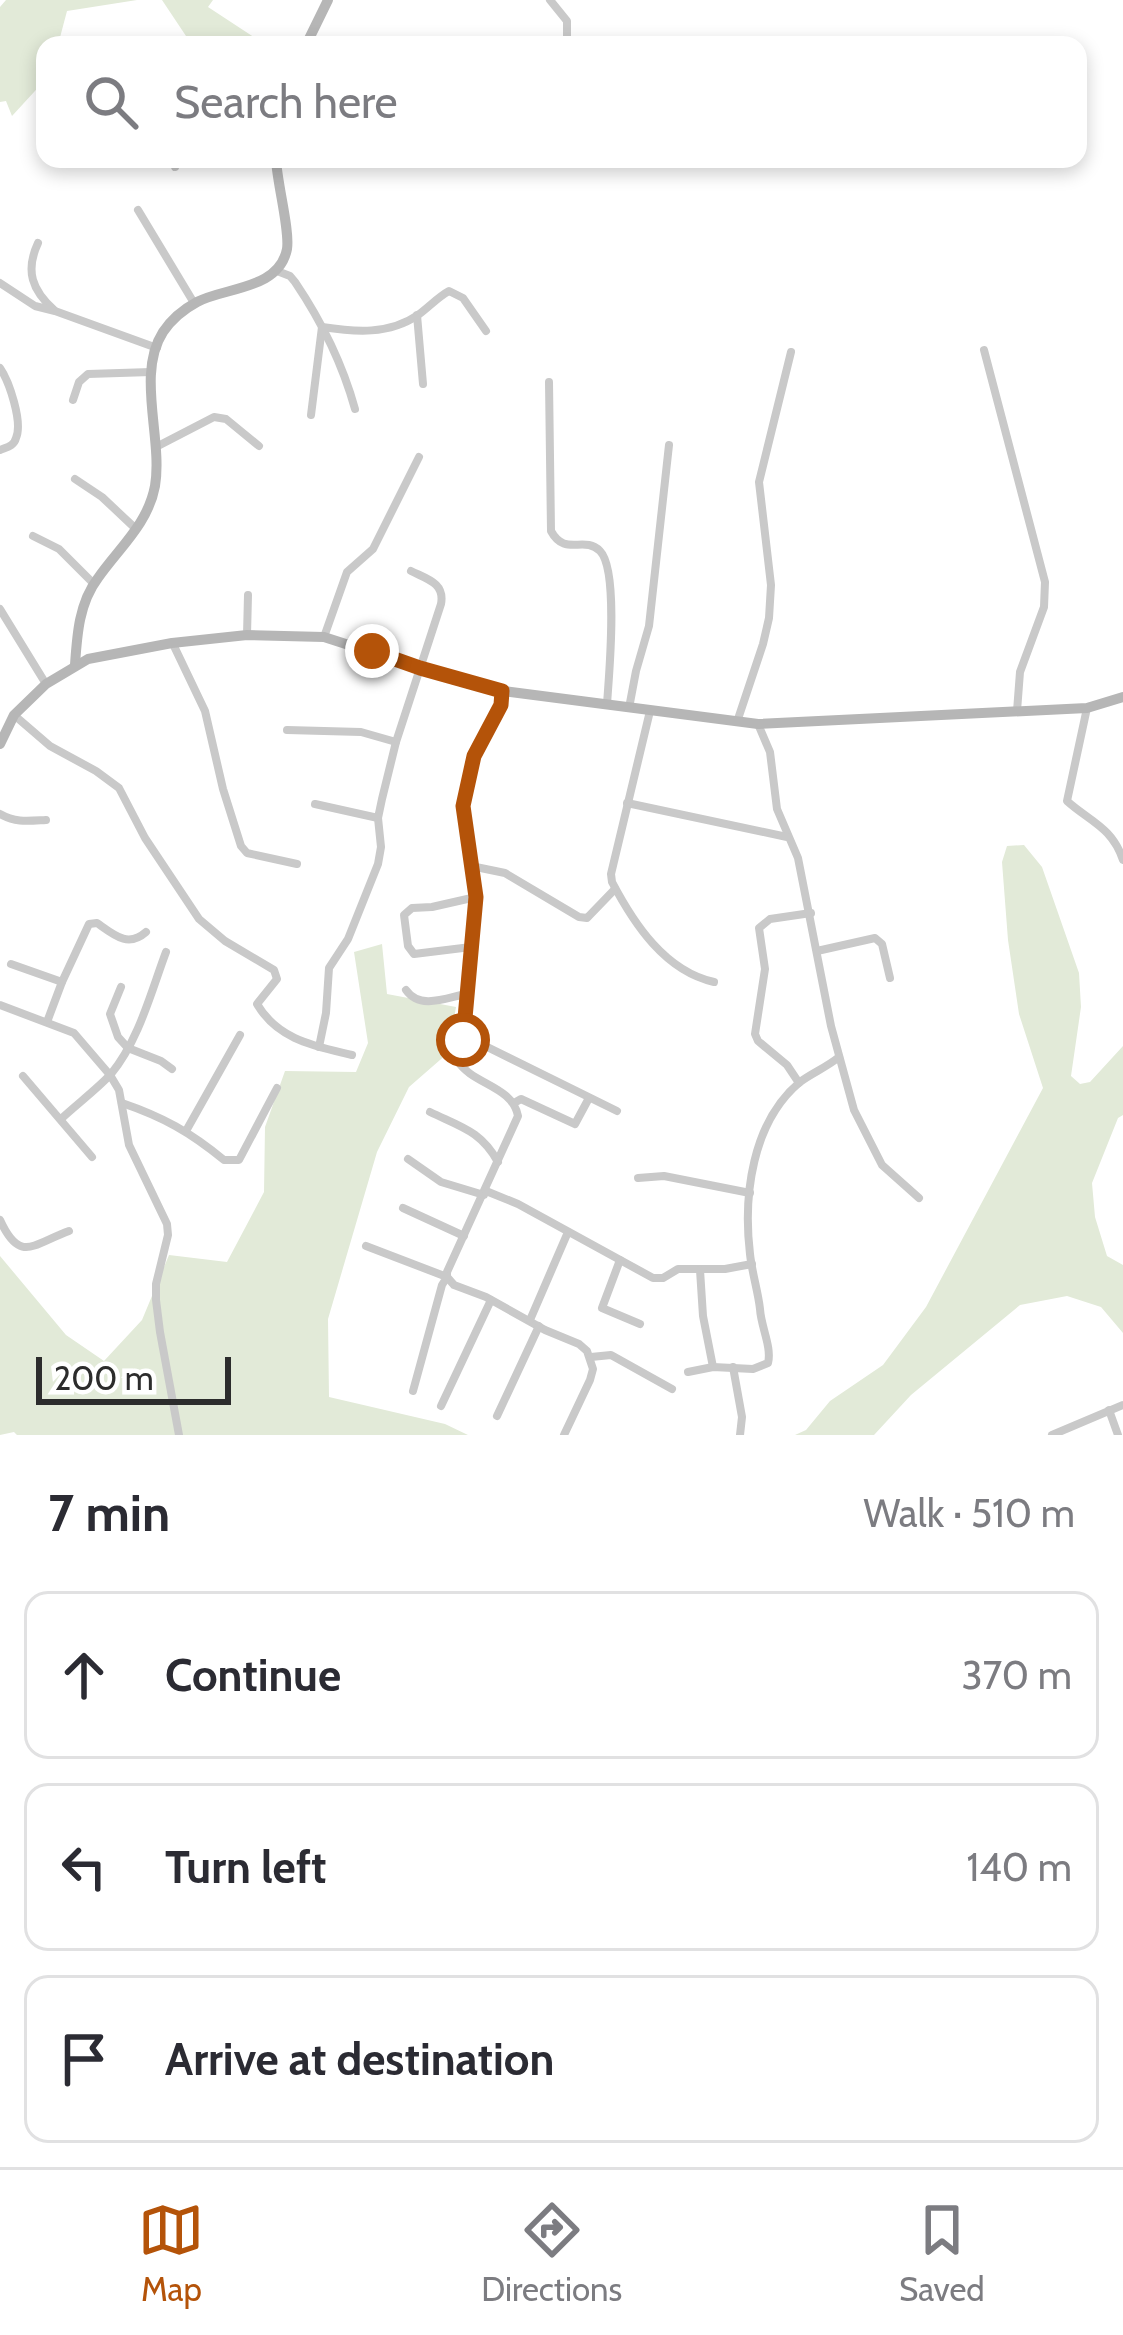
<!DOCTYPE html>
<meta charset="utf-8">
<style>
:root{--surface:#fff;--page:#f2f2f3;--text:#2b2b33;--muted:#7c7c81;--line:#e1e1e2;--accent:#b45309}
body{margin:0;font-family:Cabin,sans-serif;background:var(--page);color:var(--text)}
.scale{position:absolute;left:36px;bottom:30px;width:195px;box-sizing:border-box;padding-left:12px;border:6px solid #2c2c2c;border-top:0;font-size:33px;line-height:42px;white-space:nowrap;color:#2c2c2c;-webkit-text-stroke:9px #fff;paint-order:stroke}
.stop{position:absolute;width:36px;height:36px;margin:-27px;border:9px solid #b45309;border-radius:50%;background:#fff}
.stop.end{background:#b45309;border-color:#fff;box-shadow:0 3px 12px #0008}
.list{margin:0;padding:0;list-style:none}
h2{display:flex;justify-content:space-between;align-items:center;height:156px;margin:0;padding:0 48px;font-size:51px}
h2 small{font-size:39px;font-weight:400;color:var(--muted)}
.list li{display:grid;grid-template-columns:78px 1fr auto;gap:36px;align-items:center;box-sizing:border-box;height:168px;margin:0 24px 24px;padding:0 24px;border:3px solid var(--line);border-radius:24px}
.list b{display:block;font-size:45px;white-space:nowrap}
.list em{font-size:39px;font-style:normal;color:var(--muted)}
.icon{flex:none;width:66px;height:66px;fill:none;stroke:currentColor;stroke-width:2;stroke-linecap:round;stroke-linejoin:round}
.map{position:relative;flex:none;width:1123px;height:1435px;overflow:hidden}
.search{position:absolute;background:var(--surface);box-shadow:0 6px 18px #0003;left:36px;right:36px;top:36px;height:132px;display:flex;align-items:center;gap:30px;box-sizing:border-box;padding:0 42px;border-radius:24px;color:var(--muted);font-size:45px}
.sheet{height:732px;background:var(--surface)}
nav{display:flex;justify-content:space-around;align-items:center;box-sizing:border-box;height:168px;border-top:3px solid var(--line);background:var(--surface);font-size:33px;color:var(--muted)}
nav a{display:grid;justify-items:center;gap:6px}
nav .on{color:var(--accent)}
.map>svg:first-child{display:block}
.green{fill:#e2ead8}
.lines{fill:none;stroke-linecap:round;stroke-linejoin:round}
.street{stroke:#c9c9c9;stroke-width:8}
.secondary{stroke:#b6b6b6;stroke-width:10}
.route{stroke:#b45309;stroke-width:15}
</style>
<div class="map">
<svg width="1123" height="1435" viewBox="0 0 1123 1435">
<rect width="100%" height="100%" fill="#fff"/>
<g class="green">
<polygon points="6,0 137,0 67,11 58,45 45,45 45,80 12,116 6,101 0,102 0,7"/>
<polygon points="162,0 213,0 208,7 266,45 186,45 188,39"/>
<polygon points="1024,845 1042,867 1079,973 1081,1007 1071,1076 1080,1084 1090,1082 1123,1046 1123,1115 1118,1118 1092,1183 1095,1217 1107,1256 1123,1265 1123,1333 1101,1307 1067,1296 1020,1305 911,1395 874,1435 795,1435 806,1430 830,1401 883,1365 926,1307 1043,1088 1019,1014 1008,940 1002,862 1007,846"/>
<polygon points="382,944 387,994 456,1007 448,1053 409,1087 377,1152 328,1319 329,1397 445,1424 468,1435 17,1435 14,1432 0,1435 0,1256 66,1335 104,1361 142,1320 169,1255 227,1262 264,1192 265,1127 285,1071 356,1072 368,1043 354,952"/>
</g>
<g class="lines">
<g class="street">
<polyline points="550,0 567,21 567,45"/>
<polyline points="173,159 175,167"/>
<polyline points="138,210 194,303"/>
<path d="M38,243C25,271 32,290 54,310"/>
<path d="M277,271L290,276L295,282C322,322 342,362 355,409"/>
<polyline points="0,283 35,306 55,311 157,348"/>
<polyline points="417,315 423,384"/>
<polyline points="984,350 1045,582 1044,607 1020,672 1017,711"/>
<path d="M0,368C9,381 23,422 16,438C14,446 7,447 0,450"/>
<path d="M549,382L551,531C565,557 584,535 600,551C619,570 609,675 607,704"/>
<polyline points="73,400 79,382 88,374 151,372"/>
<path d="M311,415L322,327C355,332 389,335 418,315C429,307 438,297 449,291L463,298L486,331"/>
<polyline points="156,447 214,417 226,419 259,446"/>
<polyline points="75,479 102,497 136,529"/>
<polyline points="33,536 59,549 94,584"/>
<polyline points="0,609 46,684"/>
<polyline points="247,635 248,595"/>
<polyline points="324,637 347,572 373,549 419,457"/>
<polyline points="173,644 205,711 223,789 241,846 247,853 297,864"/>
<path d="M503,691L501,705L474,756L463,806L476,897L465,1036L457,1060C472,1085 512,1085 518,1116L447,1272V1277L454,1285L486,1297L545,1330L579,1344L587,1351L593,1369L590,1380L564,1435"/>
<polyline points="629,708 636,671 649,626 669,445"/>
<path d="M1087,708L1067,801C1089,821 1112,827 1123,860"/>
<path d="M650,711L611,874L612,882C634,924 665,971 714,982"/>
<path d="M14,715L50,746L96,771L119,788L145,838L199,919L225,941L274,970L277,979L257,1004C278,1040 315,1046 352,1055"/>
<polyline points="737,722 763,644 769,618 771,585 759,482 791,352"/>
<polyline points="758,724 770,752 777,809 798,858 831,1026 854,1110 882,1165 919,1198"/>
<polyline points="287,730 361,732 396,742"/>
<polyline points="627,803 787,837"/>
<polyline points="315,804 378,818"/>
<path d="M0,814C16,823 28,821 46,820"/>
<polyline points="471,866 505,873 579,917 587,918 615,889"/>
<polyline points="471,947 414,954 408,946 404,915 412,908 432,907 476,897"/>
<polyline points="817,951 875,938 882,944 890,978"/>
<polyline points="11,964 62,982"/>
<polyline points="121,987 110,1014 118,1037 128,1048 161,1061 172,1069"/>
<path d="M406,990C420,1010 446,998 466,994"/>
<polyline points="0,1005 74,1033 110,1075 119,1090 129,1145 167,1224 168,1235 156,1284 156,1300 160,1332 179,1435"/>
<path d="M47,1022L62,982L89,924L97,923C114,935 128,948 146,932"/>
<polyline points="465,1036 617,1111"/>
<path d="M319,1047L326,1013L329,968L348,939L378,864L381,847L378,818L382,799L396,742L441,604C445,583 427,579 411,571"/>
<polyline points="23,1076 92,1157"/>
<polyline points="799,1083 787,1065 758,1041 755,1034 765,969 759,928 770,919 811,913"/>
<path d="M122,1103C163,1117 190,1132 224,1160H239L277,1088"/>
<polyline points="514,1103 521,1099 575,1124 589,1098"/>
<path d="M430,1112C461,1127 481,1131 498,1162"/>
<path d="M61,1119C77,1104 96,1090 111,1074C139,1040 151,992 166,952"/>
<polyline points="186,1131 240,1035"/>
<polyline points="408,1159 441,1182 484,1195"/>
<polyline points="638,1178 664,1176 750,1193"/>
<polyline points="486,1191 518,1204 653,1278 663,1278 678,1269 725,1269 752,1264"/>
<polyline points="403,1208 464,1236"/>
<path d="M0,1220C20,1264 33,1244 69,1231"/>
<polyline points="366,1246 447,1277 442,1285 413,1391"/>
<polyline points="620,1260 602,1308 640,1324"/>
<polyline points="700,1270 703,1316 713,1367"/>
<polyline points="530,1320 568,1232"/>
<polyline points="591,1357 611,1355 672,1389"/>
<polyline points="733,1367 742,1417 740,1435"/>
<path d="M688,1372L713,1367L753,1369L768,1363C772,1347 761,1327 760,1309C758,1291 752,1273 750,1254C743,1196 752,1122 800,1082C812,1073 827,1067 839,1057"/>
<polyline points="441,1406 491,1300"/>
<polyline points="1109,1410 1118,1435"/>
<polyline points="497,1416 539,1326"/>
<polyline points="1052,1435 1123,1405"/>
</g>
<g class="secondary">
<polyline points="306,45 328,0"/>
<path d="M75,665C77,635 79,603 98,578C119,548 148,524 155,486C163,439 136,374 163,332C171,320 184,309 197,302C225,287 279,290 287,249C290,230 277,183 276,159"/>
<polyline points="0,744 14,715 46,684 88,659 172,643 247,635 324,637 420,668 503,691 758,724 1087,708 1123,697"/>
</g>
</g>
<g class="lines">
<polyline class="route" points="372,651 420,668 502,691 501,705 474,756 463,806 476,897 463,1040"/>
</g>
</svg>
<div class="scale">200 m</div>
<div class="stop" style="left:463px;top:1040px"></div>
<div class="stop end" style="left:372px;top:651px"></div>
<div class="search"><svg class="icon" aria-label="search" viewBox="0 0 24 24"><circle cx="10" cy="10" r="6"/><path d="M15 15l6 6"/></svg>Search here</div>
</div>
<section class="sheet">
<h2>7 min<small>Walk · 510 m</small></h2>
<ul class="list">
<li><svg class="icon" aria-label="ahead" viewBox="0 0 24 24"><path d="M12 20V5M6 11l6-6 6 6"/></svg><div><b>Continue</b></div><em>370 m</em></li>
<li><svg class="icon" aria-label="left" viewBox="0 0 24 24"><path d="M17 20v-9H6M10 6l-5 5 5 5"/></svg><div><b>Turn left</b></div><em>140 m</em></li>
<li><svg class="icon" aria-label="arrive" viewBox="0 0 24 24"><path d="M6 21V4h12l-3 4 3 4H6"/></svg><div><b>Arrive at destination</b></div></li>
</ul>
</section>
<nav>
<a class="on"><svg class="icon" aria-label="map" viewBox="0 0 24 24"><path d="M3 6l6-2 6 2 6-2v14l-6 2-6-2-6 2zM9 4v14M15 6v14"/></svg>Map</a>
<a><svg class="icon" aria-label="directions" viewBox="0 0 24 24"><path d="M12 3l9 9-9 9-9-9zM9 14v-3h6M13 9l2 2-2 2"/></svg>Directions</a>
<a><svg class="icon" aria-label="saved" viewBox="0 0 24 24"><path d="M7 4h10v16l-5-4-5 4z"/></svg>Saved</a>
</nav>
